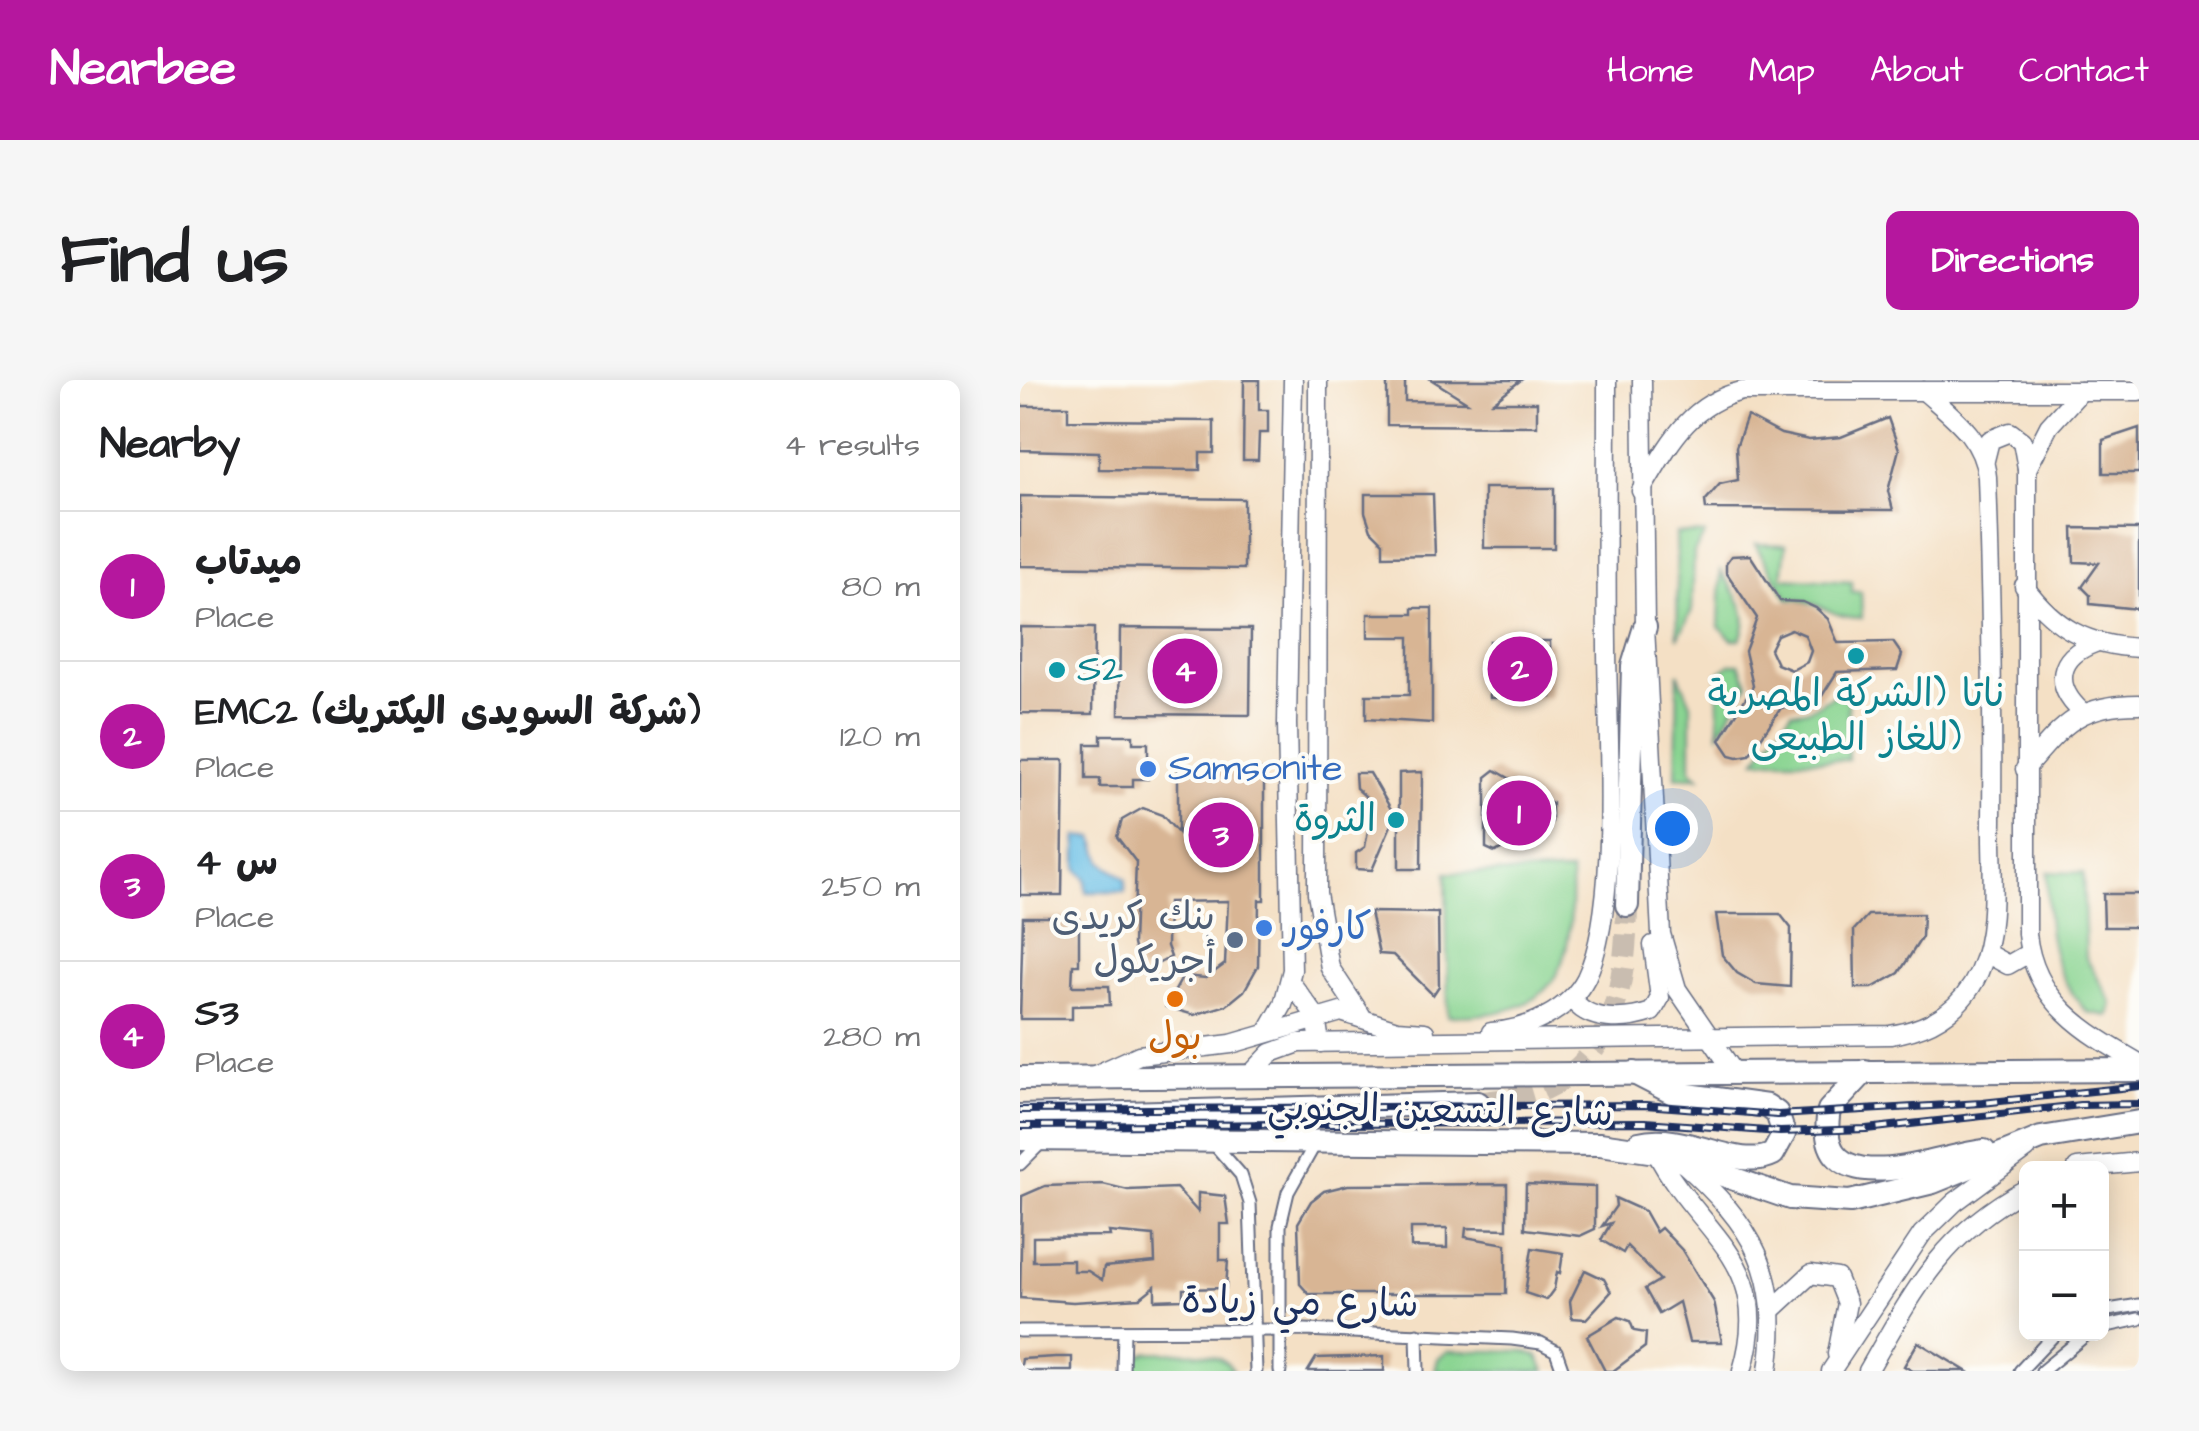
<!DOCTYPE html>
<meta charset="utf-8">
<style>
:root{--surface:#fff;--page:#f6f6f6;--text:#202124;--muted:#757577;--line:#e0e0e0;--accent:#b5179e}
body{margin:0;font-family:"Architects Daughter","Playpen Sans Arabic",sans-serif;background:var(--page);color:var(--text)}
.controls{position:absolute;right:30px;bottom:30px;display:grid;overflow:hidden;border-radius:15px;box-shadow:0 5px 25px #0003}
.controls button{width:90px;height:90px;display:grid;place-items:center;padding:0;border:0;border-bottom:2px solid var(--line);background:var(--surface);color:var(--text);font:50px sans-serif}
.you{position:absolute;left:652px;top:448px;width:35px;height:35px;margin:-25px;border:8px solid #fff;border-radius:50%;background:#1a73e8;box-shadow:0 0 0 15px #1a73e833}
.badge{display:grid;place-items:center;width:65px;height:65px;border-radius:50%;background:var(--accent);color:#fff;font-size:32px;font-weight:700}
.pin{position:absolute;translate:-50% -50%;border:5px solid #fff;box-shadow:0 2px 10px #0006}
.list{margin:0;padding:0;list-style:none}
h2{display:flex;justify-content:space-between;align-items:center;height:130px;margin:0;padding:0 40px;font-size:42px}
h2 small{font-size:32px;font-weight:400;color:var(--muted)}
.list li{display:grid;grid-template-columns:65px 1fr auto;gap:30px;align-items:center;box-sizing:border-box;height:150px;padding:0 40px;border-top:2px solid var(--line)}
.list b{display:block;font-size:38px;white-space:nowrap}
.list p{margin:0;font-size:32px;white-space:nowrap;color:var(--muted)}
.list em{font-size:32px;font-style:normal;color:var(--muted)}
.map{position:relative;flex:none;width:1119px;height:991px;overflow:hidden;border-radius:15px}
header{display:flex;align-items:center;gap:60px;box-sizing:border-box;height:140px;padding:0 50px;background:var(--accent);color:#fff}
header strong{font-size:48px}
nav{display:flex;gap:55px;margin-inline-start:auto;font-size:35px}
.intro{display:flex;align-items:center;justify-content:space-between;box-sizing:border-box;height:240px;padding:0 60px}
h1{margin:0;font-size:70px}
.button{padding:25px 45px;border-radius:15px;background:var(--accent);color:#fff;font-size:35px;font-weight:700}
main{display:flex;gap:60px;padding:0 60px}
aside{flex:1;background:var(--surface);border-radius:15px;box-shadow:0 5px 25px #0003}
.map>svg:first-child{display:block}
.green{fill:#89d491;stroke:#528278;stroke-width:2.5}
.water{fill:#6abfe6;stroke:#4277a2;stroke-width:2.5}
.building{fill:#d8b594;fill-rule:evenodd}
.lines{fill:none;stroke-linecap:round;stroke-linejoin:round}
.highway-tunnel{stroke:#c9bdb0;stroke-width:22;stroke-dasharray:22 11;stroke-linecap:butt}
.street-casing{stroke:#676d82;stroke-width:15}
.secondary-casing{stroke:#676d82;stroke-width:21}
.highway-casing{stroke:#676d82;stroke-width:26}
.street{stroke:#fff;stroke-width:11}
.secondary{stroke:#fff;stroke-width:18}
.highway{stroke:#fff;stroke-width:22}
.rail-casing{stroke:#1b2f5e;stroke-width:8}
.rail{stroke:#fdfcf7;stroke-width:4;stroke-dasharray:11;stroke-linecap:butt}
.culture-dot{fill:#0f9aa8;stroke:#fdfcf7;stroke-width:4}
.shop-dot{fill:#3f7fe0;stroke:#fdfcf7;stroke-width:4}
.service-dot{fill:#5c6f8a;stroke:#fdfcf7;stroke-width:4}
.food-dot{fill:#e8710a;stroke:#fdfcf7;stroke-width:4}
.labels{text-anchor:middle;dominant-baseline:central;stroke-width:8;stroke-linejoin:round;paint-order:stroke}
.culture-label{font-size:38px;fill:#0d838f;stroke:#fdfcf7;text-anchor:start}
.shop-label{font-size:38px;fill:#366cbe;stroke:#fdfcf7;text-anchor:start}
.service-label{font-size:38px;fill:#4e5e75;stroke:#fdfcf7;text-anchor:end}
.food-label{font-size:38px;fill:#c56008;stroke:#fdfcf7}
.street-label{font-size:38px;fill:#1b2f5e;stroke:#fdfcf7}
</style>
<header>
<strong>Nearbee</strong>
<nav><a>Home</a><a>Map</a><a>About</a><a>Contact</a></nav>
</header>
<div class="intro"><h1>Find us</h1><a class="button">Directions</a></div>
<main>
<aside>
<h2>Nearby<small>4 results</small></h2>
<ul class="list">
<li><span class="badge">1</span><div><b>ميدتاب</b><p>Place</p></div><em>80 m</em></li>
<li><span class="badge">2</span><div><b>EMC2 (شركة السويدى اليكتريك)</b><p>Place</p></div><em>120 m</em></li>
<li><span class="badge">3</span><div><b>س 4</b><p>Place</p></div><em>250 m</em></li>
<li><span class="badge">4</span><div><b>S3</b><p>Place</p></div><em>280 m</em></li>
</ul>
</aside>
<div class="map">
<svg width="1119" height="991" viewBox="0 0 1119 991">
<rect width="100%" height="100%" fill="#fdfcf7"/>
<filter id="ink" filterUnits="userSpaceOnUse"><feTurbulence type="fractalNoise" baseFrequency=".01" numOctaves="2"/><feDisplacementMap in="SourceGraphic" scale="20" xChannelSelector="R" yChannelSelector="G"/><feConvolveMatrix kernelMatrix="1 2 1 2 8 2 1 2 1" color-interpolation-filters="sRGB"/></filter>
<filter id="wash" filterUnits="userSpaceOnUse"><feTurbulence type="fractalNoise" baseFrequency=".0048" numOctaves="4" result="noise"/><feDisplacementMap in="SourceGraphic" scale="40" xChannelSelector="R" yChannelSelector="G"/><feGaussianBlur stdDeviation="2.25" result="paint"/><feColorMatrix in="noise" values="0 0 0 0 0 0 0 0 0 0 0 0 0 0 0 0 0 1.4 0 .05"/><feComposite in="paint" operator="in"/></filter>
<g filter="url(#wash)">
<rect width="100%" height="100%" fill="#f4e0c5"/>
<g class="green">
<polygon points="656,153 685,154 674,172 672,230 658,258"/>
<path d="M735,164L766,165L762,198L832,202V212H841L842,238C808,238 802,220 768,219Z"/>
<path d="M701,191C716,216 733,231 720,259H712L699,247Z"/>
<polygon points="710,284 720,284 728,304 699,353 698,294"/>
<polygon points="658,293 671,324 671,390 679,397 656,397"/>
<path d="M828,313V380H736L772,331C795,334 805,314 828,313Z"/>
<path d="M551,492C554,591 538,637 428,636L426,493Z"/>
<path d="M1027,492L1063,493L1066,578L1092,623L1089,636L1067,632C1028,590 1027,547 1027,492Z"/>
<polygon points="428,971 504,971 518,976 525,991 415,991 418,979"/>
<path d="M128,972C153,974 200,966 213,991H110L117,976Z"/>
</g>
<polygon class="water" points="57,457 74,457 82,482 105,499 105,512 66,512 65,498 57,490"/>
<g id="blocks">
<g class="building">
<polygon points="224,0 239,0 239,30 248,30 248,53 239,53 238,80 223,80"/>
<polygon points="367,0 385,0 385,21 447,22 412,0 501,0 473,22 517,22 517,46 367,45"/>
<polygon points="0,26 48,26 48,40 194,41 194,73 180,73 180,90 79,89 79,72 0,70"/>
<polygon points="727,36 761,54 789,60 821,57 868,38 879,69 868,111 873,130 686,129 685,121 700,104 718,100 716,67"/>
<polygon points="1119,48 1119,93 1083,93 1083,60"/>
<rect x="464" y="108" width="70" height="60"/>
<polygon points="345,114 413,114 415,175 363,176 363,162 351,150 345,132"/>
<polygon points="0,116 224,119 224,189 0,186"/>
<polygon points="1053,148 1119,149 1119,229 1070,224 1070,215 1062,207 1079,183 1054,182"/>
<path d="M730,175L760,221L783,222L796,228L808,239L818,263L873,262L882,275L877,290L817,292L802,316L791,324L761,328L729,375L718,377L710,375L700,360L733,306L725,271L737,238L706,192V183L711,176ZM771,249L785,255L791,271L787,282L772,290L757,284L750,269L757,255Z"/>
<polygon points="393,228 412,228 412,343 346,339 346,315 389,315 389,257 348,257 348,234 393,234"/>
<polygon points="0,247 74,248 73,334 0,333"/>
<polygon points="100,248 231,249 230,335 99,334"/>
<polygon points="469,261 530,261 531,317 470,318"/>
<polygon points="81,355 113,355 113,363 128,363 128,399 113,399 113,407 80,407 80,399 66,399 66,364 81,364"/>
<polygon points="0,380 44,380 42,515 0,515"/>
<polygon points="158,390 244,390 244,520 239,520 238,586 224,611 207,625 174,635 146,627 163,596 186,598 205,584 208,521 148,522 147,566 151,577 120,593 113,564 116,482 97,457 102,440 123,428 142,435 158,453"/>
<polygon points="475,390 532,423 532,442 475,472 466,468 466,397"/>
<polygon points="402,392 401,489 379,489 379,393"/>
<polygon points="335,393 350,393 375,436 352,490 336,489 336,473 345,467 351,434 345,416 336,408"/>
<polygon points="1083,514 1119,514 1119,547 1084,547"/>
<polygon points="350,532 418,533 419,606 413,615 373,575 359,574"/>
<polygon points="696,534 760,534 771,548 770,607 736,604 717,593 702,575"/>
<polygon points="903,534 902,557 879,593 852,608 835,608 834,550 848,535"/>
<polygon points="3,537 59,537 59,585 53,585 52,606 89,606 90,625 52,626 52,639 0,639"/>
<path d="M83,804L108,810L156,808L178,832V813L205,816L209,844H200V880H208L206,908L163,909V919L135,920V906L120,918L53,922L0,918L2,816L25,806ZM89,852L134,856L135,882L84,887L82,900L68,891H53V880L13,881V857L90,856Z"/>
<path d="M487,804V849L446,848L445,857L486,864V914H289L280,904L278,843L291,821L304,811L328,805ZM391,848H427V868L391,867Z"/>
<polygon points="506,804 575,807 575,849 560,856 505,849"/>
<polygon points="595,818 624,831 636,852 641,848 662,870 694,922 702,962 669,962 659,922 639,934 625,909 640,900 607,866 603,873 581,860 591,843 582,846 596,826"/>
<polygon points="512,868 543,873 540,893 537,892 534,909 526,920 505,913"/>
<polygon points="565,890 584,899 591,912 566,939 552,938 550,921"/>
<polygon points="599,937 610,941 614,951 626,953 625,967 593,991 585,991 567,956"/>
<polygon points="898,962 946,991 893,991 884,986"/>
<polygon points="364,976 364,991 288,991 296,978"/>
<polygon points="36,977 52,977 52,991 0,991 2,979"/>
</g>
</g>
</g>
<g filter="url(#ink)">
<use href="#blocks" fill-opacity="0" stroke="#676d82" stroke-width="2.5"/>
<g class="lines">
<path class="highway-tunnel" d="M458,723C481,719 506,718 527,708C598,676 606,593 607,525"/>
<g class="street-casing">
<g id="street">
<polyline points="193,763 221,795 230,823 236,991"/>
<polyline points="0,784 22,762"/>
<polyline points="1082,931 1119,925"/>
<polyline points="1082,947 1119,939"/>
<polyline points="0,951 285,950 492,959 521,963 536,971 543,991"/>
<polyline points="397,954 398,991"/>
<polyline points="103,991 104,951"/>
<polyline points="260,991 260,846 268,812 295,764"/>
<polyline points="1000,991 1035,954"/>
<polyline points="1022,991 1067,954"/>
</g>
</g>
<g class="secondary-casing">
<g id="secondary">
<polyline points="298,0 297,513 310,588 341,635"/>
<polyline points="622,0 625,247 641,554 657,609 714,692"/>
<path d="M1061,11L1029,46L1007,89V554C1014,622 1065,652 1119,683"/>
<polyline points="965,80 970,60 990,52 1002,61 1007,88"/>
<path d="M621,111C648,66 668,24 722,11H1119"/>
<path d="M1004,206C1035,248 1066,265 1119,268"/>
<path d="M1062,332C1033,306 1037,277 1075,263"/>
<path d="M1005,389C1043,345 1058,324 1119,324"/>
<polyline points="966,573 988,585 1009,573"/>
<polyline points="271,603 296,636 300,663"/>
<path d="M552,618C567,643 606,641 632,632L640,618L633,565"/>
<path d="M471,652C507,650 549,631 566,598C601,526 587,350 587,266C586,177 587,89 587,0"/>
<polyline points="247,653 263,625 272,590 267,344 273,0"/>
<polyline points="75,695 119,675 211,664 321,632 377,650 405,652"/>
<path d="M230,695L251,673L279,663L870,655C911,649 942,630 959,592C979,547 971,489 972,441C973,326 971,212 967,97C963,57 932,36 904,11"/>
<path d="M636,772C678,855 756,879 722,991"/>
<path d="M663,783C734,847 762,892 748,991"/>
<polyline points="1057,788 1119,782"/>
<polyline points="753,929 791,894 817,898 827,923 817,974"/>
<polyline points="811,991 902,854 935,822 1007,769"/>
<path d="M848,991C893,912 923,853 1006,809"/>
</g>
</g>
<g class="highway-casing">
<g id="highway">
<polyline points="607,525 613,286 625,247"/>
<path d="M845,691L809,730C792,828 914,777 964,771"/>
<path d="M614,693L653,713L747,726L757,733L764,754L753,774C718,792 665,751 619,763"/>
<polyline points="0,698 1119,690"/>
<polyline points="0,736 458,723"/>
<polyline points="0,759 580,764 636,772 770,818 830,822 913,802 1021,758 1119,742"/>
</g>
</g>
<use href="#street" class="street"/>
<use href="#secondary" class="secondary"/>
<use href="#highway" class="highway"/>
<g class="rail-casing">
<g id="rail">
<polyline points="0,730 625,725 758,735 962,723 1119,706"/>
<polyline points="0,746 625,742 760,752 846,749 1060,725 1119,724"/>
</g>
</g>
<use href="#rail" class="rail"/>
</g>
</g>
<g class="culture-dot">
<circle cx="836" cy="276" r="10"/>
<circle cx="37" cy="290" r="10"/>
<circle cx="376" cy="440" r="10"/>
</g>
<g class="shop-dot">
<circle cx="128" cy="389" r="10"/>
<circle cx="244" cy="548" r="10"/>
</g>
<circle class="service-dot" cx="215" cy="560" r="10"/>
<circle class="food-dot" cx="155" cy="619" r="10"/>
<g class="labels">
<g class="culture-label">
<text x="57" y="290">S2</text>
<text x="836" y="315" text-anchor="middle">ناتا (الشركة المصرية<tspan x="836" dy="44">للغاز الطبيعى)</tspan></text>
<text x="356" y="440" text-anchor="end">الثروة</text>
</g>
<g class="shop-label">
<text x="148" y="389">Samsonite</text>
<text x="264" y="548">كارفور</text>
</g>
<g class="service-label">
<text x="195" y="538">بنك كريدى<tspan x="195" dy="44">أجريكول</tspan></text>
</g>
<g class="food-label">
<text x="155" y="658">بول</text>
</g>
<g class="street-label">
<text transform="translate(420 731) rotate(1)">شارع التسعين الجنوبي</text>
<text transform="translate(280 923) rotate(1)">شارع مي زيادة</text>
</g>
</g>
</svg>
<div class="controls">
<button>+</button>
<button>−</button>
</div>
<div class="you"></div>
<div class="pin badge" style="left:499px;top:433px">1</div>
<div class="pin badge" style="left:500px;top:289px">2</div>
<div class="pin badge" style="left:201px;top:455px">3</div>
<div class="pin badge" style="left:165px;top:291px">4</div>
</div>
</main>
